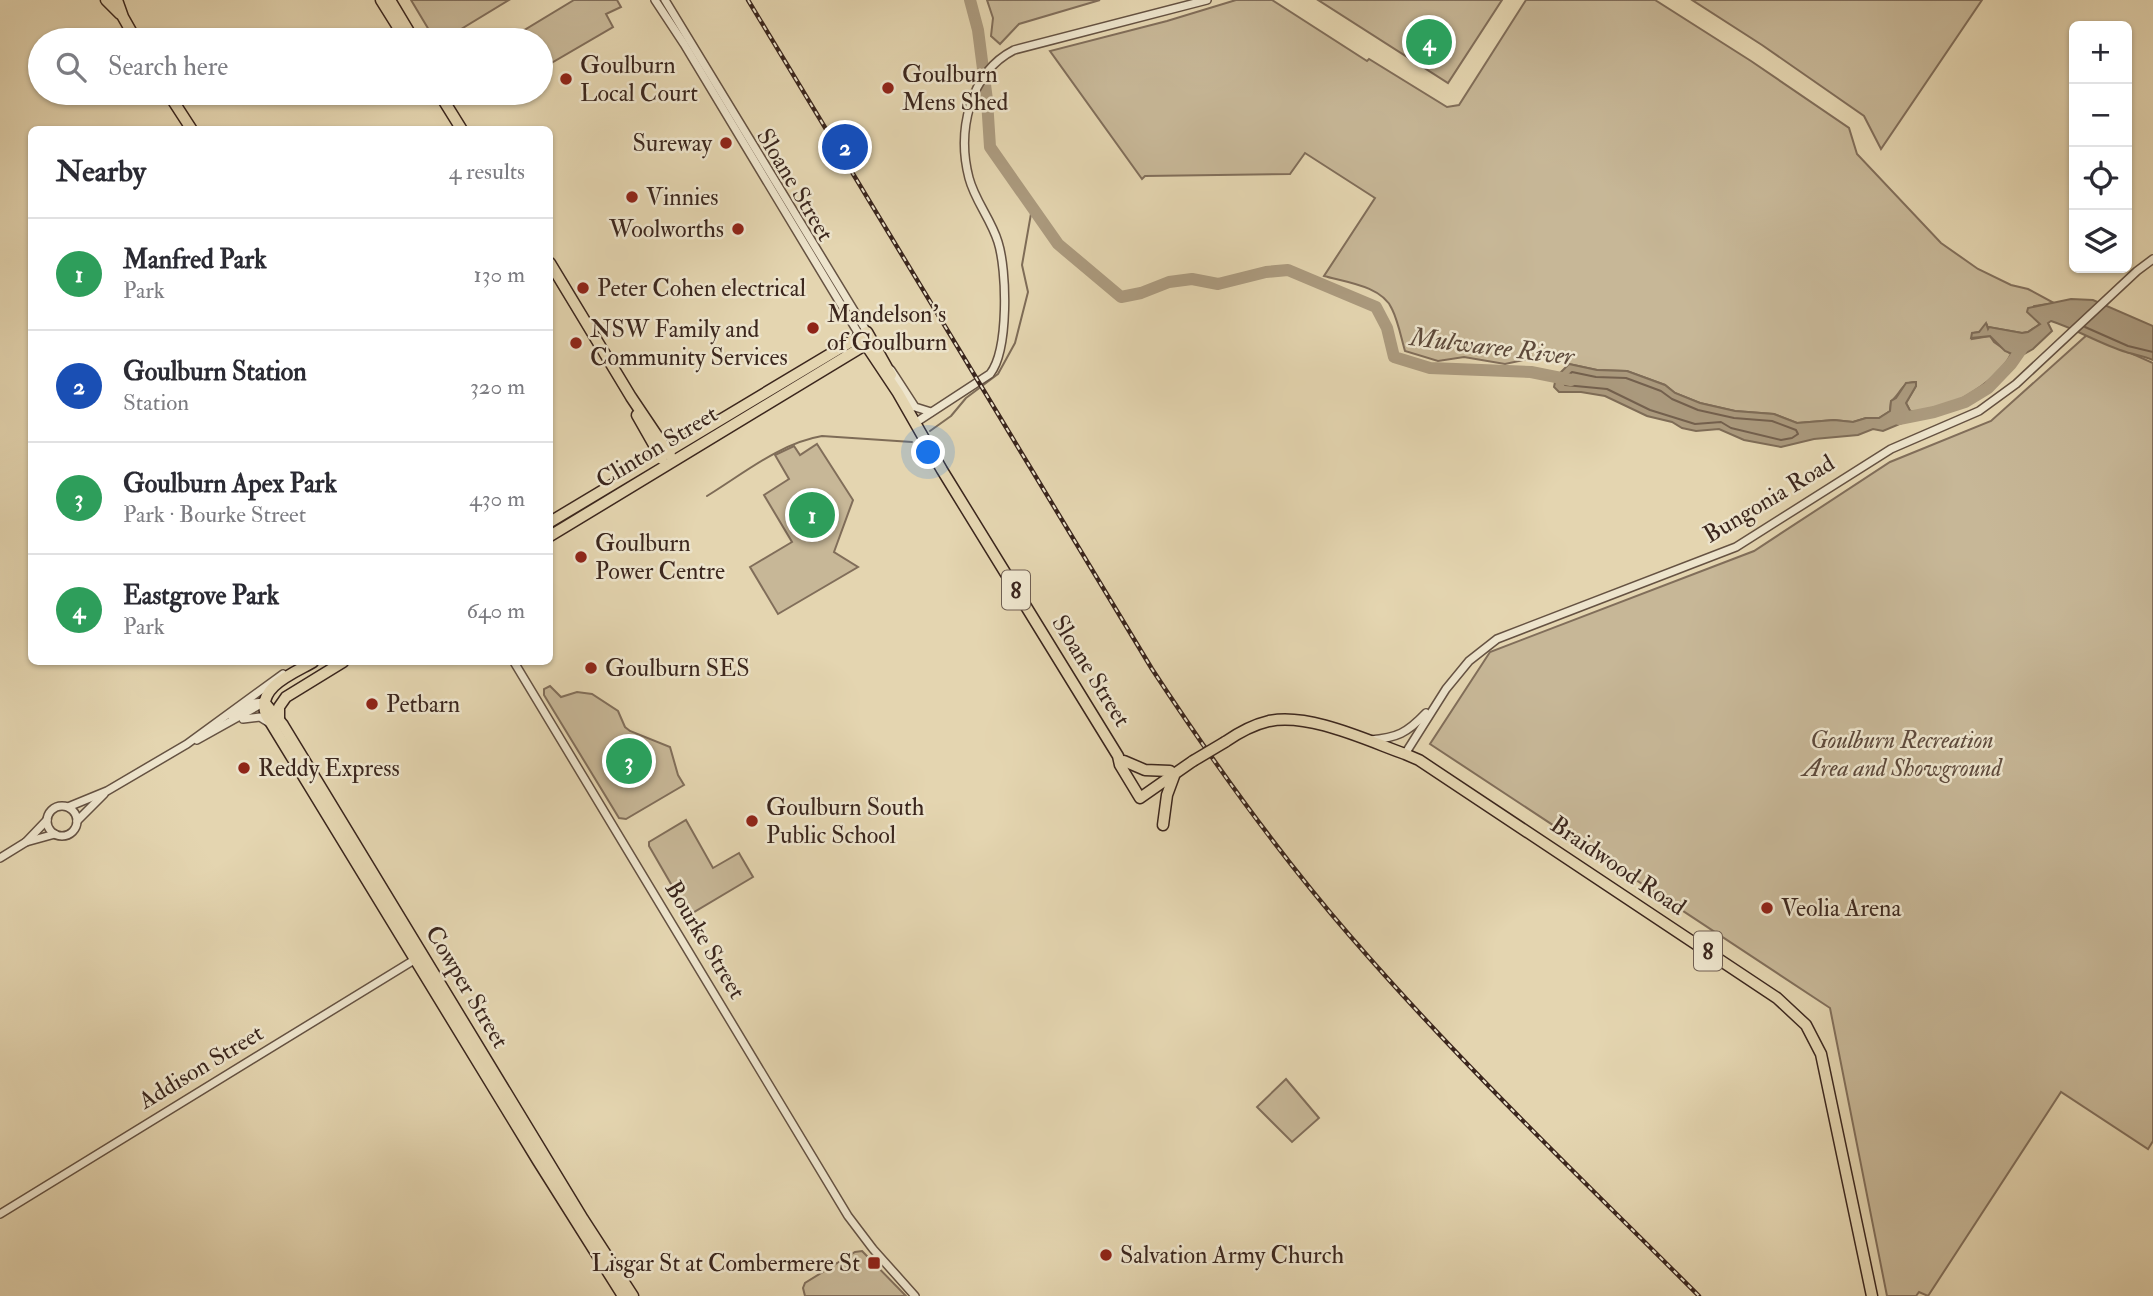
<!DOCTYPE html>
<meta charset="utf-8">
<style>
:root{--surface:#fff;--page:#f2f2f3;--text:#2b2b33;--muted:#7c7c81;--line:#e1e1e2;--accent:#8f2418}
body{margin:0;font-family:"IM FELL Double Pica",serif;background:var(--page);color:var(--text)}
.controls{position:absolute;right:21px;top:21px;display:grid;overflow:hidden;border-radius:10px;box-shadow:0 2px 5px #0004}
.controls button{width:63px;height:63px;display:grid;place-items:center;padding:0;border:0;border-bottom:2px solid var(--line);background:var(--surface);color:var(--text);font:35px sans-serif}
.you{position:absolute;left:929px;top:453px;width:24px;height:24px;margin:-18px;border:5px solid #fff;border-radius:50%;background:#1a73e8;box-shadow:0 0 0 10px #1a73e833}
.badge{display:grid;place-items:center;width:46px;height:46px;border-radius:50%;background:var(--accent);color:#fff;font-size:23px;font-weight:700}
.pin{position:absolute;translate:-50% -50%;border:4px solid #fff;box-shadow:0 2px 7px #0006}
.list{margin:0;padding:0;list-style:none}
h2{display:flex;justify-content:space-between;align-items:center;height:91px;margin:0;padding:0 28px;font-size:30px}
h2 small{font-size:23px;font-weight:400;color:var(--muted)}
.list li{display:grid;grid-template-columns:46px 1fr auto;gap:21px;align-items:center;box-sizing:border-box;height:112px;padding:0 28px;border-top:2px solid var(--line)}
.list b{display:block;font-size:26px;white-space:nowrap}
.list p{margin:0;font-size:23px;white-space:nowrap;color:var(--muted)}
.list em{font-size:23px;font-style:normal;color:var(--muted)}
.icon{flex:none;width:38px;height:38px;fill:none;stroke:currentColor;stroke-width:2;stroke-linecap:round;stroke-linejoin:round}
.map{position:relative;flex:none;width:2153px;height:1296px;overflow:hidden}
.search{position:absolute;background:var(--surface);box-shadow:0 2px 5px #0004;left:28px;top:28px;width:525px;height:77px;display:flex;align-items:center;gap:18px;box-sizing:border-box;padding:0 24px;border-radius:38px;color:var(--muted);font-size:26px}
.panel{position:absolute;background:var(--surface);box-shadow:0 2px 5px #0004;left:28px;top:126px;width:525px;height:539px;border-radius:10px}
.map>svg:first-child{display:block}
.green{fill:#c7b797;stroke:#816e5a;stroke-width:2}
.water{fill:#ab9a7e;stroke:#7e6c57;stroke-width:2}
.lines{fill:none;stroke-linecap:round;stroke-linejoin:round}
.shore{stroke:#73604e;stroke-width:2}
.stream{stroke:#7e6c57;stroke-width:2}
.river{stroke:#ab9a7e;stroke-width:12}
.minor-casing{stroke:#655242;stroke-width:10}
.major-casing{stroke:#3b261d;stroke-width:13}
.minor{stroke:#ede4cc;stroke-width:7}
.major{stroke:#e4d5b0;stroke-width:10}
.rail-casing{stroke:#3b261d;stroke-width:4.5}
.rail{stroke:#ede4cc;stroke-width:2;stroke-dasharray:5;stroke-linecap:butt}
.major-bridge-casing{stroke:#3b261d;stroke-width:13;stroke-linecap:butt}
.major-bridge{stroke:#e4d5b0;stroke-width:10}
.poi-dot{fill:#8f2418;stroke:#ede4cc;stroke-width:2.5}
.labels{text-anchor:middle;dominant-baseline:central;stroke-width:5;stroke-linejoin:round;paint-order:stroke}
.shield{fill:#ede4cc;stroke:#705f52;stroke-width:2}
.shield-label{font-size:23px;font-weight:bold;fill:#3b261d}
.poi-label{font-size:24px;fill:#3b261d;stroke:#ede4cc;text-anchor:start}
.street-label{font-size:24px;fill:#3b261d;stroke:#ede4cc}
.park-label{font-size:24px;font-style:italic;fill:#5e4a3c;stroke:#ede4cc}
.water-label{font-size:26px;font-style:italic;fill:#5d493a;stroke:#ede4cc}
</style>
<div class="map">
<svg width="2153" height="1296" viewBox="0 0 2153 1296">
<rect width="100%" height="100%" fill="#e4d5b0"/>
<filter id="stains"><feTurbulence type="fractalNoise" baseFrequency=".00286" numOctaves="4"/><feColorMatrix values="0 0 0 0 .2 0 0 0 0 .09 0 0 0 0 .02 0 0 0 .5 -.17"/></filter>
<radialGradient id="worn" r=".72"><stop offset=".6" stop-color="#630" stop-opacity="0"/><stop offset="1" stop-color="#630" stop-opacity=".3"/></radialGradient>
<g class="green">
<polygon points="411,0 509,0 443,40 435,40"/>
<polygon points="574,0 617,0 621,7 606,14 613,27 541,69 541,40 508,40"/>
<polygon points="987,0 1100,0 1019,24 1000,44 991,36 993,18"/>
<path d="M1236,0H1272L1367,61L1369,59L1447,107L1459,105L1526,0H1655L1751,61L1849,128L1857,154L1941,243L1978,269L2011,285L2028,289L2054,303L2034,306L2033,316L2040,324L2028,332L2022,333L1989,327L1988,329L1987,325L1979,332L1973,333L1972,339L1990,336L1994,342L2011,354C1997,383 1942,416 1910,411L1906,403L1916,386V382C1902,381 1900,395 1891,401L1890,411L1879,418H1866L1853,422L1834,420L1797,423L1774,414L1735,411L1700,403L1675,393L1665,385L1627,371L1597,370L1569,364L1561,352L1505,364L1464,357L1438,361L1405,351C1401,337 1398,321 1392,309C1382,286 1345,282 1324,276L1375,198L1305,153L1290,174L1145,176L1142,179L1050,51L1167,21Z"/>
<polygon points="1318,0 1502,0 1448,83"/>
<polygon points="1692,0 1982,0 1881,149 1864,116 1762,45"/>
<polygon points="2088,334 2153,363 2153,1141 2148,1149 2061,1092 1928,1296 1919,1292 1916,1296 1887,1296 1830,1008 1430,744 1490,652 1754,551 1890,462 1991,421"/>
<polygon points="817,444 853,500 834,552 858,567 778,614 750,567 792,542 764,495 789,479 775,455 794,446 800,455"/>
<polygon points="550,686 561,697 577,692 592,694 618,711 625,727 630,731 670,747 678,775 684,785 626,819 619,818 544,695 544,689"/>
<polygon points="686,820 713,868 739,853 753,877 689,915 649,846 649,842"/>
<polygon points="1286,1079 1319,1118 1292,1142 1257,1107"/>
<polygon points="862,1251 906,1296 805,1296 803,1288 805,1283 855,1252"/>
</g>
<g class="water">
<path d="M2071,299L2093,300L2153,326V360C2144,356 2135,355 2126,352C2100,344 2076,329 2051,321L2048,323L2052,331L2033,349L2019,357L2005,351L1990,336L1971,338L1972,333L1979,332L1986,323L1988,329L1989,327L2022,333L2028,332L2040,324L2027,312L2028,308Z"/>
<polygon points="1569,364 1597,370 1627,371 1665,385 1675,393 1700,403 1735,411 1774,414 1797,423 1834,420 1853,422 1866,418 1879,418 1890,411 1891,401 1896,398 1906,383 1916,382 1916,386 1906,403 1914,418 1883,431 1873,429 1858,435 1814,439 1781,447 1744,440 1719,429 1696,431 1682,428 1672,422 1647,416 1605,396 1581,392 1559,392 1554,387 1556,377"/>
</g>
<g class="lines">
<g class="shore">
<polyline points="2085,327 2128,346 2153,352"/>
<polygon points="1572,372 1596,377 1626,378 1661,391 1672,399 1698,410 1734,418 1772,421 1796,430 1798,434 1792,438 1781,440 1731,428 1721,422 1695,424 1650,410 1607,389 1565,385 1563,380"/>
</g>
<g class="stream">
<polyline points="930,431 951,416 966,398 998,374 1015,343 1028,292 1022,265 1032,208"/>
<path d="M707,496C743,474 780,443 822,436L912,442"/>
</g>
<g class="river">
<polyline points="970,0 978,30 987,100 990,147 1058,244 1121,297 1141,293 1169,282 1192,279 1218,284 1266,272 1288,270 1376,307 1387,328 1394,357 1430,368 1531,372 1571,380"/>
<polyline points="1899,419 1934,412 1965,402 1988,388 2011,364 2025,344"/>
</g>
<g class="minor-casing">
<g id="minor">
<polyline points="655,0 684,44 860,336"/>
<polyline points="665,0 867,332"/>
<polyline points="891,370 915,407 931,412"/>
<path d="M915,423L990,374C1009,350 1007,270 998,242C991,219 975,201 969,178C957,132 969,73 1014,50L1207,0"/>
<polyline points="514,662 848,1216 873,1249 915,1296"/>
<polyline points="231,715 253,703 264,702"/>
<polyline points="243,719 260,717 268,722"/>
<polyline points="197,740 263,703"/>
<path d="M1370,740C1397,738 1407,733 1426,713"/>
<polyline points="1405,754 1446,689 1469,661 1497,639 1736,547 1891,449 1979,411 2016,384 2137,271 2153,259"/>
<circle cx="62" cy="821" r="15"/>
<polyline points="68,807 107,791 187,744 283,674"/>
<polyline points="77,821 104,794"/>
<polyline points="26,842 55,834"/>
<polyline points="0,858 26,842 47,820"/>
<polyline points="0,1214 419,957"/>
</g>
</g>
<g class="major-casing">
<g id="major">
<polyline points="106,0 120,14"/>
<polyline points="117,0 123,17 136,40"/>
<polyline points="381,0 406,40"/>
<polyline points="390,0 414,40"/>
<polyline points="168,93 192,130"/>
<polyline points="439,93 462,130"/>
<polyline points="550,263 631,397 670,455"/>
<polyline points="860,336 898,393 942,470 1118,756 1120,765 1140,798 1193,761"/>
<polyline points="637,415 662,459"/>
<polyline points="550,522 867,332 891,375"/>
<polyline points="550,536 870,342"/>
<path d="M313,662C294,673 256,687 266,715L538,1161L623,1296"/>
<polyline points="264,702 283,725 583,1219 633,1296"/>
<polyline points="279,718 279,707 286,697 343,662"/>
<path d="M1225,742C1238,733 1252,725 1269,721C1310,713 1366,740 1405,754L1419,760L1777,998L1806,1025L1821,1054L1872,1296"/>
<polyline points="1124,761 1145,770 1170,771"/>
<polyline points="1163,825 1167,795 1174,776"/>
</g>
</g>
<use href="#minor" class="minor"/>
<use href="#major" class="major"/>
<g class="rail-casing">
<path id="rail" d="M748,0L1152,669C1213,762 1278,853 1351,937C1460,1063 1581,1178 1699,1296"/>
</g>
<use href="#rail" class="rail"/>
<g class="major-bridge-casing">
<polyline id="major-bridge" points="1193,761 1225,742"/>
</g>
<use href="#major-bridge" class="major-bridge"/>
</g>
<g class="poi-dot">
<circle cx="566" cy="79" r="7"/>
<circle cx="888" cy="88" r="7"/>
<circle cx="726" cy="143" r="7"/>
<circle cx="632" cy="197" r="7"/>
<circle cx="738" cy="229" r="7"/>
<circle cx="583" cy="288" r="7"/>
<circle cx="813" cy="328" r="7"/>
<circle cx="576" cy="343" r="7"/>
<circle cx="581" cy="557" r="7"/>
<circle cx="591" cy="668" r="7"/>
<circle cx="372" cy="704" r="7"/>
<circle cx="244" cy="768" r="7"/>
<circle cx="752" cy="821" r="7"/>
<circle cx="1767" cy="908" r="7"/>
<circle cx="1106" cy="1255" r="7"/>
<rect x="867" y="1256" width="14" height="14" rx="3.5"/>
</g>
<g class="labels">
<g class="shield">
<rect x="1002" y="570.5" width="28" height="39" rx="5"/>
<rect x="1694" y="931.5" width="28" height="39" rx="5"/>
</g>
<g class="shield-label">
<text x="1016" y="590">8</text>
<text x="1708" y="951">8</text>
</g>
<g class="poi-label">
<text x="580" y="65">Goulburn<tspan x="580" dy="28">Local Court</tspan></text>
<text x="902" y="74">Goulburn<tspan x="902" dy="28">Mens Shed</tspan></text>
<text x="712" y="143" text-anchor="end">Sureway</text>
<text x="646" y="197">Vinnies</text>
<text x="724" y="229" text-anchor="end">Woolworths</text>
<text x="597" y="288">Peter Cohen electrical</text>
<text x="827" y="314">Mandelson's<tspan x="827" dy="28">of Goulburn</tspan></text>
<text x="590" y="329">NSW Family and<tspan x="590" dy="28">Community Services</tspan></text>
<text x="595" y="543">Goulburn<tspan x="595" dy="28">Power Centre</tspan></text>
<text x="605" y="668">Goulburn SES</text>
<text x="386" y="704">Petbarn</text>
<text x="258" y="768">Reddy Express</text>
<text x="766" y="807">Goulburn South<tspan x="766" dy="28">Public School</tspan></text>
<text x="1781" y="908">Veolia Arena</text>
<text x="1120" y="1255">Salvation Army Church</text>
<text x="860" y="1263" text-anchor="end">Lisgar St at Combermere St</text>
</g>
<g class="street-label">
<text transform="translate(795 185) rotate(59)">Sloane Street</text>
<text transform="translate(657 447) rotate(-31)">Clinton Street</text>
<text transform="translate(1769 499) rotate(-31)">Bungonia Road</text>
<text transform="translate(1091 671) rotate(58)">Sloane Street</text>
<text transform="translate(1618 866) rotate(34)">Braidwood Road</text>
<text transform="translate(705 940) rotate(59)">Bourke Street</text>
<text transform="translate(467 987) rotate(59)">Cowper Street</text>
<text transform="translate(201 1067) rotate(-31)">Addison Street</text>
</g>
<g class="park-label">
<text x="1902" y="740">Goulburn Recreation<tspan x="1902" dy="28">Area and Showground</tspan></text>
</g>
<g class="water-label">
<text transform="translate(1492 347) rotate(7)">Mulwaree River</text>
</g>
</g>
<rect width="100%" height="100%" filter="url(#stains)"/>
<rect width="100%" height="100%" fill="url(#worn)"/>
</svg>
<div class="controls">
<button>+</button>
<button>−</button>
<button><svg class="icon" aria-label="locate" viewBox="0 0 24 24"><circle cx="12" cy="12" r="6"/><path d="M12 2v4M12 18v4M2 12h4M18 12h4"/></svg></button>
<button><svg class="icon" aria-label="layers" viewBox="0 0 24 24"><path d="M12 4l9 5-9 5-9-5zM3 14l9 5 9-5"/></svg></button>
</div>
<div class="you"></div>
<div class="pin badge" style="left:812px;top:515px;background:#2e9e5b">1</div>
<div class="pin badge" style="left:845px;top:147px;background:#1a4fb4">2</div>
<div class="pin badge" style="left:629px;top:761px;background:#2e9e5b">3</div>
<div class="pin badge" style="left:1429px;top:42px;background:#2e9e5b">4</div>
<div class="search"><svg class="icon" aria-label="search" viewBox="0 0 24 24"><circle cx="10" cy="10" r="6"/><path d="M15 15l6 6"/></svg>Search here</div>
<section class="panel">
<h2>Nearby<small>4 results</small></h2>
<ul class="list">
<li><span class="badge" style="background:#2e9e5b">1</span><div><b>Manfred Park</b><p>Park</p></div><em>130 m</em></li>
<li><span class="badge" style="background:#1a4fb4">2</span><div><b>Goulburn Station</b><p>Station</p></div><em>320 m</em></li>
<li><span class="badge" style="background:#2e9e5b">3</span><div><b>Goulburn Apex Park</b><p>Park · Bourke Street</p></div><em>430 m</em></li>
<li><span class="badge" style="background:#2e9e5b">4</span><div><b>Eastgrove Park</b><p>Park</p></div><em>640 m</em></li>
</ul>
</section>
</div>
